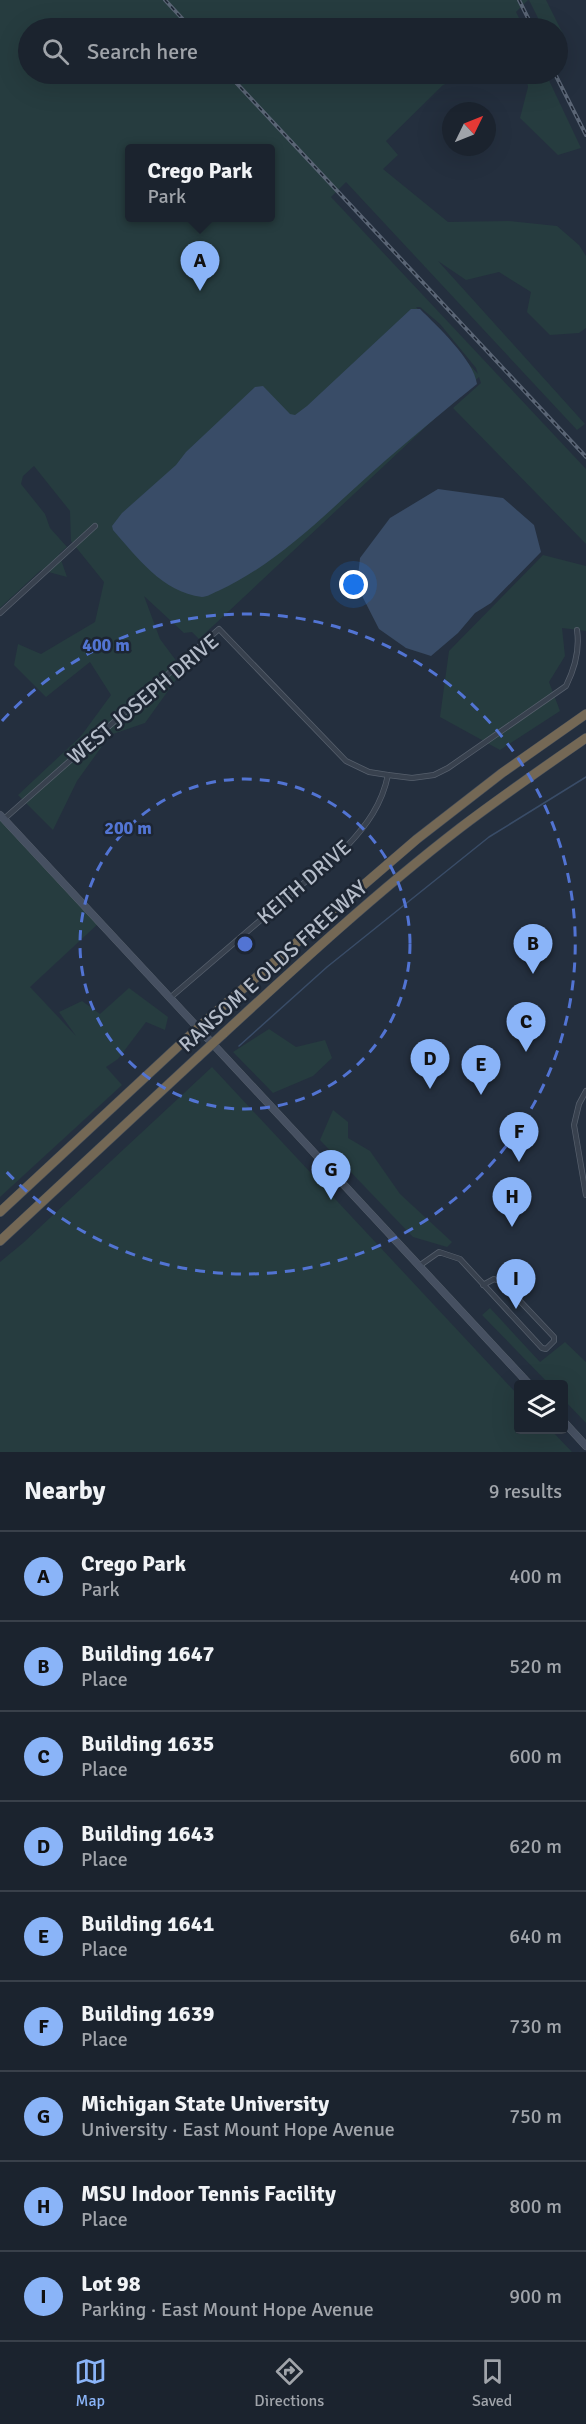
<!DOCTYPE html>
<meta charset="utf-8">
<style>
:root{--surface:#1b232e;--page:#242b36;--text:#f1f3f6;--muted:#a0a4aa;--line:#39404a;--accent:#8ab4f8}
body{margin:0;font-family:Signika,sans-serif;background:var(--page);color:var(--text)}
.controls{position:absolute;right:18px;bottom:18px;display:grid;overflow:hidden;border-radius:6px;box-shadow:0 6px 24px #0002}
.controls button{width:54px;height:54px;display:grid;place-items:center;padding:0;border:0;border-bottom:2px solid var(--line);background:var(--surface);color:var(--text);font:30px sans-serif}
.compass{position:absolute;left:442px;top:102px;width:54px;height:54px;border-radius:50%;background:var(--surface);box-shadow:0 6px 24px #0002;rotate:47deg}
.you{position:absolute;left:354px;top:585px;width:21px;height:21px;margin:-15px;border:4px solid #fff;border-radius:50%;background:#1a73e8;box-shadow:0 0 0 9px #1a73e833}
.badge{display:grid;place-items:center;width:39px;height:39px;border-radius:50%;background:var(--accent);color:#111;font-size:20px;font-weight:700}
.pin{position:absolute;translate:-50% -50px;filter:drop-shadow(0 2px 3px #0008)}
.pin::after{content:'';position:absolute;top:32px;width:21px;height:18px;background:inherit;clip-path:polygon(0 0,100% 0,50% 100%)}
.popup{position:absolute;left:125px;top:144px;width:150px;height:78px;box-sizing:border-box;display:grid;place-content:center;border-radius:6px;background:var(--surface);filter:drop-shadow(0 2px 4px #0005);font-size:20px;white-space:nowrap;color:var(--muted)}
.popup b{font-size:22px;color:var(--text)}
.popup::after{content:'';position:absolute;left:50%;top:100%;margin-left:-12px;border:12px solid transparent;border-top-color:var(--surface)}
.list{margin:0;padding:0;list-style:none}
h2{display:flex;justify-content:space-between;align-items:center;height:78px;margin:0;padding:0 24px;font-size:26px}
h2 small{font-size:20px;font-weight:400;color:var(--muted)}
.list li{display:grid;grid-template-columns:39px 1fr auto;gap:18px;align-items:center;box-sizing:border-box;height:90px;padding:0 24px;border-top:2px solid var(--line)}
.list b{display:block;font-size:22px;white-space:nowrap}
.list p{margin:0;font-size:20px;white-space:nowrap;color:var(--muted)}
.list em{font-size:20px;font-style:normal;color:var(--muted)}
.icon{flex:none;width:33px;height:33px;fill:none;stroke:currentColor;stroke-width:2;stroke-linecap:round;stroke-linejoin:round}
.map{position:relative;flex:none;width:586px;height:1452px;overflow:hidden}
.search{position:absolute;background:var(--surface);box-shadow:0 6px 24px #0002;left:18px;right:18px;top:18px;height:66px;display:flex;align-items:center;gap:15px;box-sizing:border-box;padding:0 21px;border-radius:33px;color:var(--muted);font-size:22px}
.sheet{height:888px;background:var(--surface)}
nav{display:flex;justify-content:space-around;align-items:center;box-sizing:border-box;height:84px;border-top:2px solid var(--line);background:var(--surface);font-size:16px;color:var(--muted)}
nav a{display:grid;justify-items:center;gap:3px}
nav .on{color:var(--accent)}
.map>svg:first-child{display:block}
.green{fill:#263c3f;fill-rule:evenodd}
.water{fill:#394c67}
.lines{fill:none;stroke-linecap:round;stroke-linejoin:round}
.stream{stroke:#394c67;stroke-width:1.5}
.street-casing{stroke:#565f6c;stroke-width:6}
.secondary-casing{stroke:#565f6c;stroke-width:8}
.highway-casing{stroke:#434c59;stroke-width:10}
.street{stroke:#38414e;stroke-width:4.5}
.secondary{stroke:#465061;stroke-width:7}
.highway{stroke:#746855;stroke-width:9}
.rail-casing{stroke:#5a6575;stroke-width:4}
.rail{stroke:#1d2633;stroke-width:1.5;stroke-dasharray:4.5;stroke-linecap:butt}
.highway-bridge-casing{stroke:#434c59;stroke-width:10;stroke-linecap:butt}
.highway-bridge{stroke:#746855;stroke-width:9}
.ring{fill:none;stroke:#5274d3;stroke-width:3;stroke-dasharray:10 8}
.labels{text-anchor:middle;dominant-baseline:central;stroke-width:5;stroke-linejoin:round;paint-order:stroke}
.street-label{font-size:21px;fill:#b4bcc9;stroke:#1d2633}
.centre{fill:#5274d3;stroke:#1d2633;stroke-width:3}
.ring-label{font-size:18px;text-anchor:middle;font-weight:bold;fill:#5274d3;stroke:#1d2633;stroke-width:5;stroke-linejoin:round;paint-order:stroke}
</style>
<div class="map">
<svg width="586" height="1452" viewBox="0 0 586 1452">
<rect width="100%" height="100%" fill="#242f3e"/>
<g class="green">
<path d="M0,0H528L516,12L524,28H28V74H468L443,85L386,141L398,155L383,169L448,222L509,221L557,226L579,245L586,256V328L579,333L550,335L527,312L531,292L499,272L466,280L438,261L585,424L577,430L346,182L331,197L586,469V544L453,408L481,383L479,377L199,639L192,632L184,633L144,596L160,639L183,670L145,723L110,735L77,781L53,830L18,795L81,736L111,695L90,662L46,697L14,665L18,644L41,654L95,622L104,582L71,541L70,511L34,466L23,476L21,484L45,514L50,528L67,547L59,554L67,577L41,570L0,608ZM130,148H270V218H130ZM416,307H420L440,324L476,368L478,374Z"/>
<polygon points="529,0 546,0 566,40 558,42 558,28 543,28"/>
<polygon points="526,74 546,74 581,148 558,155 520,118 528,87"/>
<polygon points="543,555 586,566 586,631 562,628 565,656 549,682 560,711 500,750 440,717 449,651"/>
<polygon points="0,818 100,922 30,987 76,1036 59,1012 82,1001 100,1014 129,988 168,1017 165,1030 146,1022 118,1059 106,1067 122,1085 0,1197"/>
<polygon points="269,1029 296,1047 325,1040 332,1058 313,1076 273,1093 233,1052"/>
<polygon points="212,1067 518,1395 518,1430 551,1430 572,1452 0,1452 0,1262 23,1243"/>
<polygon points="333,1110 348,1122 348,1138 370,1151 400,1194 452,1242 447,1247 413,1237 320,1140"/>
<polygon points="490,1308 540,1362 565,1342 586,1362 586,1423 564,1400 564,1384 549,1384 482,1315"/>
</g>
<g class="water">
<path d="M411,309H420C437,326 474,360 477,384C446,409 416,434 386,460C333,506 283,561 218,591C213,593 207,597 202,597C162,592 137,557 113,530L112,526L122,513L176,465L186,452L255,387L263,386L290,414L295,415L307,406Z"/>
<polygon points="438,489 503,498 534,525 541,552 491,603 475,613 458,633 431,656 406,648 379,629 357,586 360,558 390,518"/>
</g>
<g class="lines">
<polyline class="stream" points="239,1046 327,967 489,837 586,777"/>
<g class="street-casing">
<g id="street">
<polyline points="0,613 95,526"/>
<path d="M4,819L219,629L346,761L369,772L388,775L412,778L434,775L448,768L566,686C575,668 580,650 577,630"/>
<path d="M171,997L347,846C367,825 382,804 388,775"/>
<polyline points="586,1091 579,1104 574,1125 586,1195"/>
<polyline points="419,1266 439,1252 460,1259 542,1348 546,1349 554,1341 554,1337 502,1282 494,1279 483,1285"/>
</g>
</g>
<g class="secondary-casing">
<g id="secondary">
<polyline points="0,815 529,1384"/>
<polyline points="564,1422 586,1446"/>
</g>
</g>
<g class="highway-casing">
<g id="highway">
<polyline points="209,1018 417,839 502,773 586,714"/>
<path d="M223,1034C300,963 377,892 460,828C501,797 544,767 586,738"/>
<polyline points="0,1212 185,1040"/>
<polyline points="0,1241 198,1057"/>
</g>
</g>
<use href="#street" class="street"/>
<use href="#secondary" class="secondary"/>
<use href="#highway" class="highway"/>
<g class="rail-casing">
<g id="rail">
<polyline points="165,0 191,28"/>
<polyline points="519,0 533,28"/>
<polyline points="228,74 586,457"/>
<polyline points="555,74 586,135"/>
</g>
</g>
<use href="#rail" class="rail"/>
<g class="highway-bridge-casing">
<g id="highway-bridge">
<polyline points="185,1040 209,1018"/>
<polyline points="198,1057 223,1034"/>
</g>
</g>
<use href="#highway-bridge" class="highway-bridge"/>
</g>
<g class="ring">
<circle cx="245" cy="944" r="165"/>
<path d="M2 721A330 330 0 1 1 2 1167"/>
</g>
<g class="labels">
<g class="street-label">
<text transform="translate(143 699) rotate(-40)">WEST JOSEPH DRIVE</text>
<text transform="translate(304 882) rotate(-41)">KEITH DRIVE</text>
<text transform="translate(273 966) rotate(-42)">RANSOM E OLDS FREEWAY</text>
</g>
</g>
<circle cx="245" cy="944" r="9" class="centre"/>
<g class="ring-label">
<text x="106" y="651">400 m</text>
<text x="128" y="834">200 m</text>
</g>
</svg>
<div class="controls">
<button><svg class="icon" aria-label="layers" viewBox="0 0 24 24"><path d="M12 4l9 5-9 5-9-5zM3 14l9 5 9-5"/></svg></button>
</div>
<svg class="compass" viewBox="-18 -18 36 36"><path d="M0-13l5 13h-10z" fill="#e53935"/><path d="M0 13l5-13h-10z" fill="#a0a4aa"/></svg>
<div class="you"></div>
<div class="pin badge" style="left:200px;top:291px">A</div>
<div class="popup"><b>Crego Park</b>Park</div>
<div class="pin badge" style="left:533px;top:974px">B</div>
<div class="pin badge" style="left:526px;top:1052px">C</div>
<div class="pin badge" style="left:430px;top:1089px">D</div>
<div class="pin badge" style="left:481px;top:1095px">E</div>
<div class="pin badge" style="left:519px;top:1162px">F</div>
<div class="pin badge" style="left:331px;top:1200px">G</div>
<div class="pin badge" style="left:512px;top:1227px">H</div>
<div class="pin badge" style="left:516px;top:1309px">I</div>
<div class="search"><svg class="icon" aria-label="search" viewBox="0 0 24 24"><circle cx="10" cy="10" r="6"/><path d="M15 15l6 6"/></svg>Search here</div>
</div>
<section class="sheet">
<h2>Nearby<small>9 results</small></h2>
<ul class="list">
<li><span class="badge">A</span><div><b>Crego Park</b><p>Park</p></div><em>400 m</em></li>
<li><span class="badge">B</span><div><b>Building 1647</b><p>Place</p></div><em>520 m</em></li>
<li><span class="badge">C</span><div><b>Building 1635</b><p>Place</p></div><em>600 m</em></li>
<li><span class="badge">D</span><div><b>Building 1643</b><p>Place</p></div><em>620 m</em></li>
<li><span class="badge">E</span><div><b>Building 1641</b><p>Place</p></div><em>640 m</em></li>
<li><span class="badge">F</span><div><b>Building 1639</b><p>Place</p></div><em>730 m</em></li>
<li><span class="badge">G</span><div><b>Michigan State University</b><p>University · East Mount Hope Avenue</p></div><em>750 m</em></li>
<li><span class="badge">H</span><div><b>MSU Indoor Tennis Facility</b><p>Place</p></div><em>800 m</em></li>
<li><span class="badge">I</span><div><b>Lot 98</b><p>Parking · East Mount Hope Avenue</p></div><em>900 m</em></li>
</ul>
</section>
<nav>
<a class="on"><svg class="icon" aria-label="map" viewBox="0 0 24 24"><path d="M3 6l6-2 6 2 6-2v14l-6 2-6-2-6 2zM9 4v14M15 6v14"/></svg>Map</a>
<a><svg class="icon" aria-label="directions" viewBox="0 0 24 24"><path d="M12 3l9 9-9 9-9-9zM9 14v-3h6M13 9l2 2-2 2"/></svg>Directions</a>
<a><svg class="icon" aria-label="saved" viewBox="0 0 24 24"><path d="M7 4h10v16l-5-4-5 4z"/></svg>Saved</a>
</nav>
